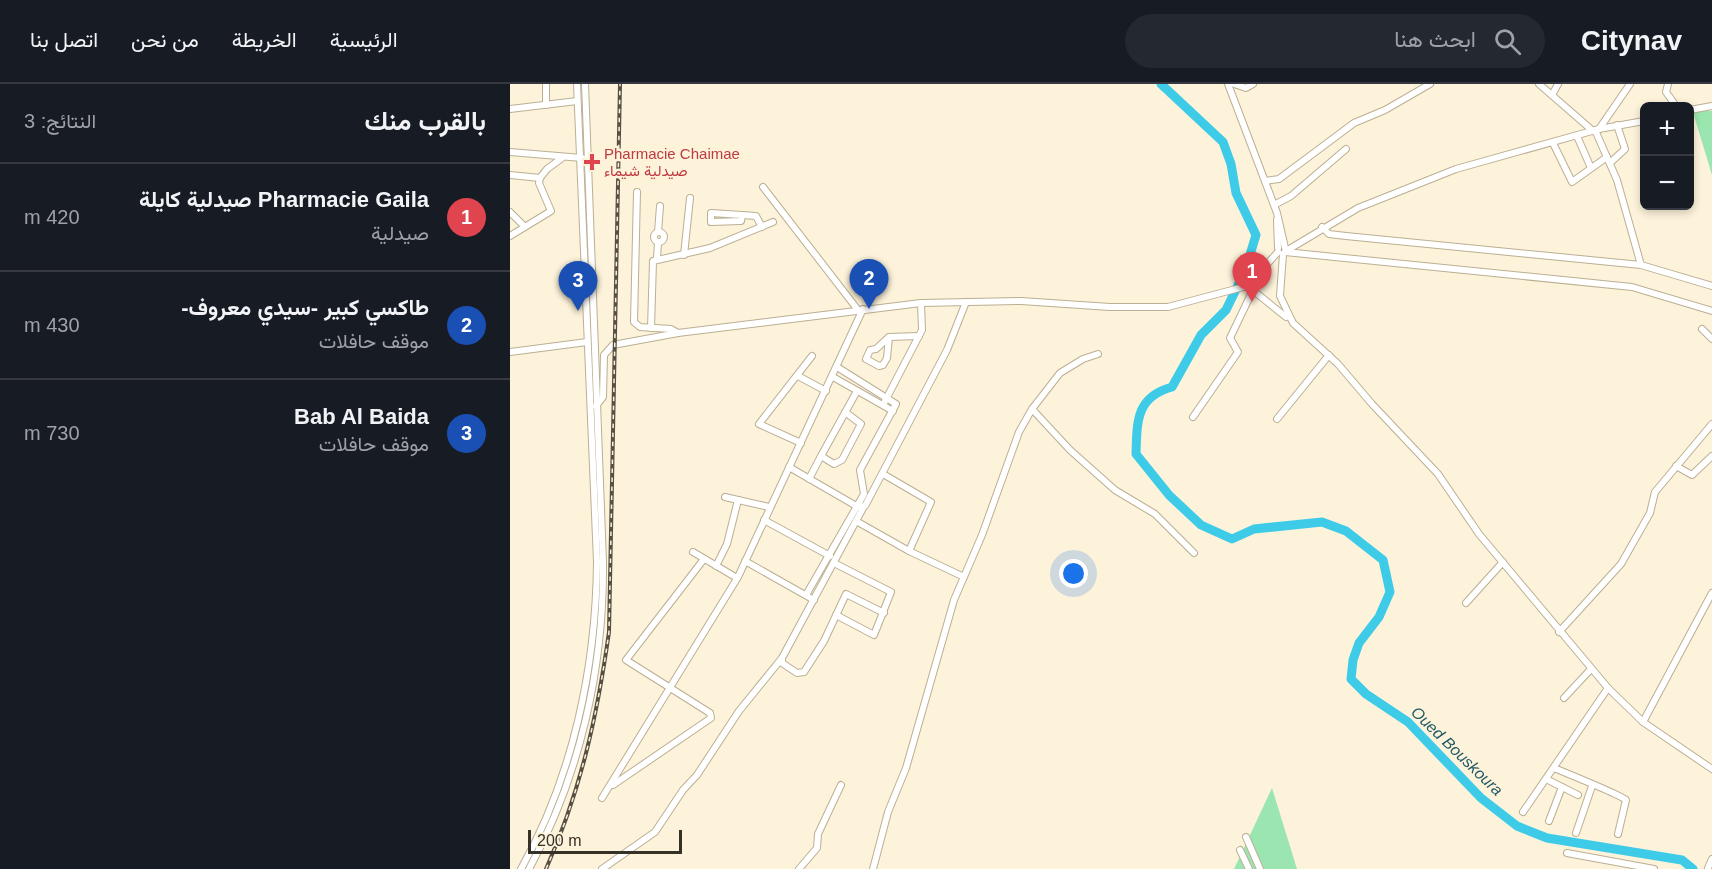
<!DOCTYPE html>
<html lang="ar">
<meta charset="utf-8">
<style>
:root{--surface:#171b24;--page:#242831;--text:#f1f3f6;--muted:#9ea1a6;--line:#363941;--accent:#42877e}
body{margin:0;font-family:Helvetica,Vazirmatn,sans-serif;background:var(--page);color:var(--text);direction:rtl}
.controls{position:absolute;right:18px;top:18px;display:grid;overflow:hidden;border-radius:9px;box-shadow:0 3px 9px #0003}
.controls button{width:54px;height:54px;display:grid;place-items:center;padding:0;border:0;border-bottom:2px solid var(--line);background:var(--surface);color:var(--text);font:30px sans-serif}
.scale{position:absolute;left:18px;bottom:15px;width:154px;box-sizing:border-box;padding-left:6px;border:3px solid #363126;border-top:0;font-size:16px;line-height:21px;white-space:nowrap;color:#363126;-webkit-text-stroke:4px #fdf3db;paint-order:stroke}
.you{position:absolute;left:564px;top:490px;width:21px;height:21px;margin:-15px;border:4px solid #fff;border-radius:50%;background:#1a73e8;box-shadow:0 0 0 9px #1a73e833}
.badge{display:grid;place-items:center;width:39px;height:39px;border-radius:50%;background:var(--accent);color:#fff;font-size:20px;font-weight:700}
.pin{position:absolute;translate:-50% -50px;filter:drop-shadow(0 2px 3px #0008)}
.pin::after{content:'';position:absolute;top:32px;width:21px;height:18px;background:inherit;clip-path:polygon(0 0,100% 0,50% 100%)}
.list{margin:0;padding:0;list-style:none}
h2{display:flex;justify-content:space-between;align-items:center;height:78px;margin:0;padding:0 24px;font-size:26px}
h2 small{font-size:20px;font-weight:400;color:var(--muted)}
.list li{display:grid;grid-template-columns:39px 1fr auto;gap:18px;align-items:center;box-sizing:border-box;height:108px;padding:0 24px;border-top:2px solid var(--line)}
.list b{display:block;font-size:22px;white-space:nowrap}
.list p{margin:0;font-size:20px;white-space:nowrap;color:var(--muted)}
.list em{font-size:20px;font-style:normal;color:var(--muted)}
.icon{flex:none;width:33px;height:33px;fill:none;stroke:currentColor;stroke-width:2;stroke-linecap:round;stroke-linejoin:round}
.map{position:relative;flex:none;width:1202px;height:785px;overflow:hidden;direction:ltr}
header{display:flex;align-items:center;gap:36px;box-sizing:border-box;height:84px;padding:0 30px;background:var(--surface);border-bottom:2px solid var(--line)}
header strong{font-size:28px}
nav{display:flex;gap:33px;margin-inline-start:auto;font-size:21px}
.search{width:420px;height:54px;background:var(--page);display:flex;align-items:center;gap:15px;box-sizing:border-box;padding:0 21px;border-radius:33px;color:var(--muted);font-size:22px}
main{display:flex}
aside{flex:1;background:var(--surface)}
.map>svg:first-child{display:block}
.green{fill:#9be6b0}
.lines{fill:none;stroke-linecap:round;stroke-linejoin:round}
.river{stroke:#3ecbe8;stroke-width:9}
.minor-casing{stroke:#bbaf93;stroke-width:8}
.minor{stroke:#fff;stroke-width:6}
.rail-casing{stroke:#565043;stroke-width:4}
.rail{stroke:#fdf3db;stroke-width:1.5;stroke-dasharray:4.5;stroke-linecap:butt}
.health-dot{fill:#e0444e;stroke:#fdf3db;stroke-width:2}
.labels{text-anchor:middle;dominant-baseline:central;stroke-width:5;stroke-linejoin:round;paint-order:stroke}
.health-label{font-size:15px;fill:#be3a42;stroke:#fdf3db;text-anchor:start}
.water-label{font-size:16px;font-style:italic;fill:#215965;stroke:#fdf3db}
</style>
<header>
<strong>Citynav</strong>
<div class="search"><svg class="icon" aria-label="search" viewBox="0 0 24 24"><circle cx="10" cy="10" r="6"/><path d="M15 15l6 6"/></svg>ابحث هنا</div>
<nav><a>الرئيسية</a><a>الخريطة</a><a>من نحن</a><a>اتصل بنا</a></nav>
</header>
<main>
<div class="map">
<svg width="1202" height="785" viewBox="0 0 1202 785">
<rect width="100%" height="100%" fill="#fdf3db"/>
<g class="green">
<polygon points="1182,25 1202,27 1202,91"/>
<polygon points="762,704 787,785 724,785"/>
</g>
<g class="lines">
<path class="river" d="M651,0L713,58L721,80L726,109L746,151L735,187L716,226L691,251L662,303C626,313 627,337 626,370L659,411L691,441L722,455L744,445L812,438L836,447L873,476L880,508L869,533L849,559L843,576L841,595L856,610L898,638L971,714L1007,742L1037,754L1172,776L1183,785"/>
<g class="minor-casing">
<g id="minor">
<polyline points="36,0 36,21"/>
<polyline points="718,0 767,129 775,164"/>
<polyline points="724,0 736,4 743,0"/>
<polyline points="1029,0 1083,47"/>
<polyline points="1158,0 1156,8 1166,22"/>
<polyline points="1042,11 1048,0"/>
<polyline points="0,25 67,17"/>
<polyline points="1180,26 1202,22"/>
<polyline points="1089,45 1120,0"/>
<polyline points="1085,46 1107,96 1131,181"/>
<polyline points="1067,52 1081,84"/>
<polyline points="1043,59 1062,98 1097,73"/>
<polyline points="0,68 72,74"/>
<polyline points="1101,78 1115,65 1107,41"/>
<polyline points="0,91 30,94 37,85 52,74"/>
<polyline points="755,97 769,95 844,39 875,26 920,0"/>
<polyline points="253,103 348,226"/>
<polyline points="127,108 124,238 130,243 161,245 168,249"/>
<polyline points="764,121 781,112 836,65"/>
<polyline points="0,128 14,142"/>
<polygon points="201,129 232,131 231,137 201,138"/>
<polyline points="232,131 246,132 252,143"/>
<polyline points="767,136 768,164"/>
<polyline points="812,143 819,150 836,152 1131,181 1202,202"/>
<polyline points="148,148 150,122"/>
<circle cx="149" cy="153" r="5"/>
<polyline points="0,152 41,127 29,99 30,94"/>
<polyline points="776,167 848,124 946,85 1089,45 1134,37"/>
<polyline points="775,168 1122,203 1202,227"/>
<polyline points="773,170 770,212 783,239 828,280 862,320 928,390 969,450 1098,604 1133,638 1202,685"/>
<polyline points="174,171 180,114"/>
<polyline points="147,175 148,158"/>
<polyline points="740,204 776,233"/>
<polyline points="141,244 143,177 200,164 263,138"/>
<polyline points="1192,245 1202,255"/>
<polyline points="379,253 377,274 373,281 369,282 356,275 360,266 366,265 379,253 409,252"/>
<polyline points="0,268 77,258"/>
<polyline points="288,292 316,307"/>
<polyline points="323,293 383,327"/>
<polyline points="373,321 412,246 411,219"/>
<polyline points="86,322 93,313 94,271 103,261 168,249 411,219 511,217 600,223 658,223 737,202 768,168"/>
<polyline points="522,325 560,366 605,406 645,430 684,469"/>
<polyline points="335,328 351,340 332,376 324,380 311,372 347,307"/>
<polyline points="683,333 728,268 720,254 743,206"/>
<polyline points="767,335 819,271"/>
<polyline points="291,359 249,340 302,272"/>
<polyline points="1166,382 1182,391 1202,372"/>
<polyline points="279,383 348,423 355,422 437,266 456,218"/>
<polyline points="299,395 311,372"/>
<polyline points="215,413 259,423"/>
<polyline points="353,424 272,574 272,579 287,589 294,588 314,557 336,510 374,529"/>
<polyline points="254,436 320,472"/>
<polyline points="346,437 399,467 421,418 373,390"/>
<polyline points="399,467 454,493"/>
<polyline points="183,468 227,494"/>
<polyline points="235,477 304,516"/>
<polyline points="324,479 381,508 364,551 326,531"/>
<polyline points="206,482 217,460 228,416"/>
<polyline points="296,511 354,410 350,386 386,320 327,283"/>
<polyline points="956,519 993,478"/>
<polyline points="1049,548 1111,480 1140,429 1145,408 1202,340"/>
<polyline points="1054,614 1081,585"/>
<polyline points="1133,638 1202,509"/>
<path d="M1044,684C1056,689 1111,711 1116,716L1108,750"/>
<polyline points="1036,695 1068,711"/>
<polyline points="103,701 201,634 200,629 116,576 194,475"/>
<polyline points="92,714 228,493 353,225"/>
<polyline points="1013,728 1098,604"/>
<polyline points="1039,737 1052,703"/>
<polyline points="1066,749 1082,702"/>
<polyline points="736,753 750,785"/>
<polyline points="730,766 739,785"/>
<polyline points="1057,769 1144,785"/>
<polyline points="1198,784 1202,775"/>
<path d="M11,785C63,693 86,583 87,478L67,0"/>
<path d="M19,785C70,692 94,584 93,478L75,0"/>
<polyline points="92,785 145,748 173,706 187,691 229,627 272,574"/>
<polyline points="289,785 307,764 308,750 331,701"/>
<polyline points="363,785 378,728 396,684 444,516 472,451 509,348 522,325 550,289 573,275 588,270"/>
</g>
</g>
<use href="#minor" class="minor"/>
<g class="rail-casing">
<path id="rail" d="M36,785C71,706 87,633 99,548L110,0"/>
</g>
<use href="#rail" class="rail"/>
</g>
<path class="health-dot" d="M79 69h6v6h6v6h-6v6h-6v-6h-6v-6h6z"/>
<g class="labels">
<g class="health-label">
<text x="94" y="69">Pharmacie Chaimae<tspan x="94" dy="17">صيدلية شيماء</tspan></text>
</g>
<g class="water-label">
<text transform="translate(947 667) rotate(44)">Oued Bouskoura</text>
</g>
</g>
</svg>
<div class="controls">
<button>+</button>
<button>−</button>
</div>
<div class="scale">200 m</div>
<div class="you"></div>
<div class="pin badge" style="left:742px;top:218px;background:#e0444e">1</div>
<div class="pin badge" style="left:359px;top:225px;background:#1a4fb4">2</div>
<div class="pin badge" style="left:68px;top:227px;background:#1a4fb4">3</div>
</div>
<aside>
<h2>بالقرب منك<small>النتائج: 3</small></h2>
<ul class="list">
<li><span class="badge" style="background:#e0444e">1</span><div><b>Pharmacie Gaila صيدلية كايلة</b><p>صيدلية</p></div><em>420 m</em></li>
<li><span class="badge" style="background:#1a4fb4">2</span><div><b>طاكسي كبير -سيدي معروف-</b><p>موقف حافلات</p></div><em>430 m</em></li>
<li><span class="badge" style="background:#1a4fb4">3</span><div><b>Bab Al Baida</b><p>موقف حافلات</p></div><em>730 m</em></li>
</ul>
</aside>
</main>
